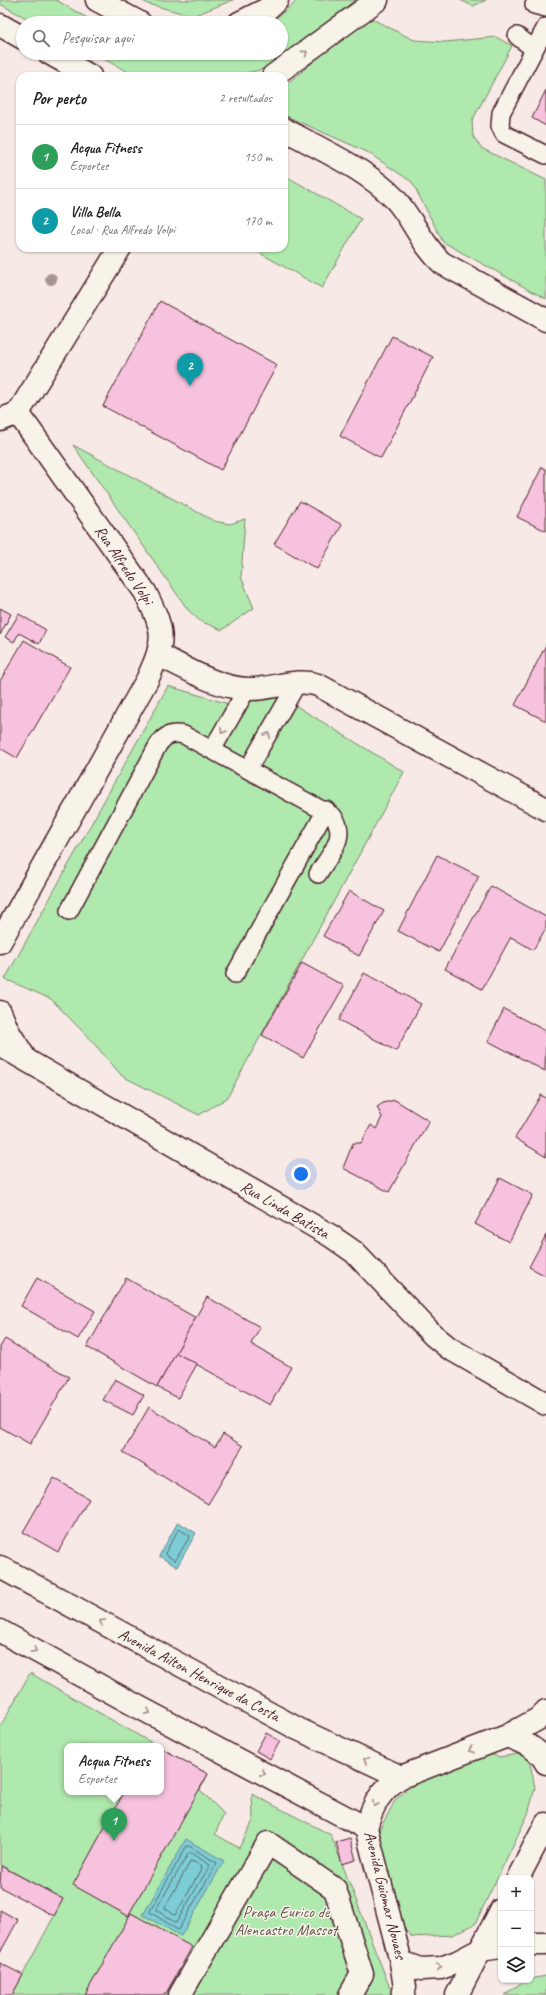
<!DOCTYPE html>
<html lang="pt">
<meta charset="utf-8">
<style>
:root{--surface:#fff;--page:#f6f6f6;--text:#202124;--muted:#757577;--line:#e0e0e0;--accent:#db2777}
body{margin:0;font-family:Caveat,sans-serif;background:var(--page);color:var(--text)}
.controls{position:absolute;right:12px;bottom:12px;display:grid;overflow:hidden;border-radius:8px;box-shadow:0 1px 3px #0004}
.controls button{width:36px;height:36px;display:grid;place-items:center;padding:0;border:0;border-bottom:1px solid var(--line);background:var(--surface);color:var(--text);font:20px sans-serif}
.you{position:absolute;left:301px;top:1174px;width:14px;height:14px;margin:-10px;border:3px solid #fff;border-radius:50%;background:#1a73e8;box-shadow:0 0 0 6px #1a73e833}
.badge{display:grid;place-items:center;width:26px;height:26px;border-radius:50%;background:var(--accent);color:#fff;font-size:13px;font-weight:700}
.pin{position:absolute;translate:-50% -33px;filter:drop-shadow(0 1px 2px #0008)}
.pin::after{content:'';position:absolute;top:21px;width:14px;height:12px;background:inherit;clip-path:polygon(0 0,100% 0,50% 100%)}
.popup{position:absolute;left:64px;top:1743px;width:100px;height:52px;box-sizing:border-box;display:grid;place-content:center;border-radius:8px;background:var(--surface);filter:drop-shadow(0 1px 3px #0005);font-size:13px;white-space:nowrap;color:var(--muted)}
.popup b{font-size:15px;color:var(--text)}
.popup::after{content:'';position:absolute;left:50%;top:100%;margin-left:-8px;border:8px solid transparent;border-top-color:var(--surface)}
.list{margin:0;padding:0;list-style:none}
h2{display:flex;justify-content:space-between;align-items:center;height:52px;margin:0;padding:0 16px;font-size:17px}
h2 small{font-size:13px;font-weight:400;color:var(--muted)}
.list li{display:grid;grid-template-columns:26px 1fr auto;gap:12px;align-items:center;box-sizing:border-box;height:64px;padding:0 16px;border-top:1px solid var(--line)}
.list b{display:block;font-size:15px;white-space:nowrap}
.list p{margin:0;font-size:13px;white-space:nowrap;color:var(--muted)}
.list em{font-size:13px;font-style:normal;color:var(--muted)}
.icon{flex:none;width:22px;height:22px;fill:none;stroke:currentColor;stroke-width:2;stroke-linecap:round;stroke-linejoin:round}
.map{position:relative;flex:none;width:546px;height:1995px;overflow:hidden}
.search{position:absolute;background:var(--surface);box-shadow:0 1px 3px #0004;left:16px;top:16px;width:272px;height:44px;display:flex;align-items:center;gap:10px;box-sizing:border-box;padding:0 14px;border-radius:22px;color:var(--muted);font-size:15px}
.panel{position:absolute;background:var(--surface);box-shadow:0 1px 3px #0004;left:16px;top:72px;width:272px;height:180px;border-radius:12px}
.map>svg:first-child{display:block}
.green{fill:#afe9ad;stroke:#7c846c}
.water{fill:#7ccdd5;stroke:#688791}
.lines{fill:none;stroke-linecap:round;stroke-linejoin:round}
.shore{stroke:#5e656f;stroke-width:1}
.building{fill:#f7c2de;stroke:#4a1f2b}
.service-casing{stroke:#4a1f2b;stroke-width:20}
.pedestrian-casing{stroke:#4a1f2b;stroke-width:25}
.minor-casing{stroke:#4a1f2b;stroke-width:25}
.tertiary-casing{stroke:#4a1f2b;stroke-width:25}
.service{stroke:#f7f3e8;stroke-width:17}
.pedestrian{stroke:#f7f3e8;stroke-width:22}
.minor{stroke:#f7f3e8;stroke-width:22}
.tertiary{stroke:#f7f3e8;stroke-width:22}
.tree{fill:#a69691}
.oneway{stroke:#a0898a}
.labels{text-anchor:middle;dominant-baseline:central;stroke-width:3;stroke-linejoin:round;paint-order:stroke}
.street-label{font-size:16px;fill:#4a1f2b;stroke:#f7f3e8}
.park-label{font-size:16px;fill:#63524c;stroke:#f7f3e8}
</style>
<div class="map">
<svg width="546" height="1995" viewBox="0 0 546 1995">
<rect width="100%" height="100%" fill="#f7e9e6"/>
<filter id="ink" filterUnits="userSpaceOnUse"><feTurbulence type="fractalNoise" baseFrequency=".025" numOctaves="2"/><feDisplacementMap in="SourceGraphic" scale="8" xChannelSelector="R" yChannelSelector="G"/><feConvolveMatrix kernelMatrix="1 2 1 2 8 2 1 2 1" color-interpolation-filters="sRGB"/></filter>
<g filter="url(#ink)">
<g class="green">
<polygon points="0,0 56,0 96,23 35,23 0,4"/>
<polygon points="141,0 233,0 193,16 148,4"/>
<polygon points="298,0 355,0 291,52 277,62 260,70 231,76 136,76 92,53 156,53 170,55 191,53 281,53 281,23 270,23"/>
<polygon points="460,0 486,0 473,6"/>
<polygon points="368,17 414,40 445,42 496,37 512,46 472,121 473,136 481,148 546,180 546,299 443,242 412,182 367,152 284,115 284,86"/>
<polygon points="284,175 361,219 322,288 251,248 284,248"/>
<polygon points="73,445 214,521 230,524 245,519 241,577 254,608 222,630 200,621 188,610"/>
<polygon points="168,686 229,704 280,696 404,772 227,1098 199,1115 122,1076 90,1039 51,999 5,979"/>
<polygon points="30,1673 157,1746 67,1746 67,1792 161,1792 161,1748 208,1774 200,1790 224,1814 215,1834 239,1848 253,1821 252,1794 331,1835 391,1991 389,1995 12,1995 63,1899 0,1865 0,1727"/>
<polygon points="485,1752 498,1757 528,1753 535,1788 528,1814 475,1924 452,1935 412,1937 404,1929 373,1841 396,1799 419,1780"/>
<polygon points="546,1976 546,1995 505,1995 525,1980"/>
</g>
<g class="water">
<polygon points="178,1522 196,1533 177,1567 159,1556"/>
<polygon points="186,1839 224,1861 181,1936 143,1915"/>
</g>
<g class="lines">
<g class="shore">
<polygon points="179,1529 190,1536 175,1561 165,1554"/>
<polygon points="187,1846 189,1846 217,1863 178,1930 150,1912"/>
<polygon points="189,1853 191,1853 210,1865 176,1923 156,1910"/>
<polygon points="191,1861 201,1865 202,1868 176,1914 174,1915 165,1908"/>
</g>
</g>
<g class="building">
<polygon points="546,90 546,126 532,118"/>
<polygon points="160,301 277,365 221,470 103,406"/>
<polygon points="392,336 433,357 381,458 340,436"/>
<polygon points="542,467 546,469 546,531 517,517"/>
<polygon points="300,501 342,525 317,569 274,544"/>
<polygon points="0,608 11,614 0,635"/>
<polygon points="19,614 46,630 39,644 19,633 14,642 5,637"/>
<polygon points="24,640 70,667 17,758 0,748 0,681"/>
<polygon points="546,645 546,721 515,705"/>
<polygon points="437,855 479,876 439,952 398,931"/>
<polygon points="491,886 546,917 546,928 533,950 511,937 482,989 445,969"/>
<polygon points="349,891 384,911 359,956 323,936"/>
<polygon points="302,963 344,986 303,1058 262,1035"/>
<polygon points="364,973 421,1004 396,1051 339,1020"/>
<polygon points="504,1009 546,1031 545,1071 488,1041"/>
<polygon points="541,1095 546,1098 546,1157 515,1138"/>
<polygon points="395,1100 429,1121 389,1192 343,1168 353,1143 361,1143 371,1125 376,1129 382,1117 377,1107 383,1103"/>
<polygon points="500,1178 533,1195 509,1242 475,1224"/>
<polygon points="546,1235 546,1276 529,1267"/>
<polygon points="37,1278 95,1311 78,1339 21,1306"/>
<polygon points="126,1278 196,1318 157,1387 87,1347"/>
<polygon points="207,1297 260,1327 251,1344 291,1367 270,1405 176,1353"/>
<polygon points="5,1339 69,1377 30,1444 0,1427 0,1347"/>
<polygon points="176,1353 197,1364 178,1398 157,1387"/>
<polygon points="115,1379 144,1395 133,1415 103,1400"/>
<polygon points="149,1407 215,1447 223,1434 243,1446 208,1504 123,1452"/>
<polygon points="54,1478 89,1499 58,1552 23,1532"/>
<polygon points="266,1733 280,1741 270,1759 256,1751"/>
<polygon points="161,1748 208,1774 128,1916 73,1885 124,1792 161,1792"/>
<polygon points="350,1838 356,1860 342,1864 336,1842"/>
<polygon points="1,1866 63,1899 54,1916 0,1887"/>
<polygon points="0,1910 18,1920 0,1953"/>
<polygon points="131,1913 192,1947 165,1995 85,1995"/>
<polygon points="0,1963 23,1975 12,1995 0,1995"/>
</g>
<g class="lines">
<g class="service-casing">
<g id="service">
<polyline points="534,5 546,8"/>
<polyline points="546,27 501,113 500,126 504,134 546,155"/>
<polyline points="517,36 534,49"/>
<polyline points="212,750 247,689"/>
<polyline points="248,769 298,682"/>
<path d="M69,911L158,745C165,735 172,732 184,735L333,816C349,837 329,855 318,874"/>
<polyline points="235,974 326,810"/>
</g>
</g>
<g class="pedestrian-casing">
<polyline id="pedestrian" points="180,1995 268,1843 335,1889 362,1974 350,1995"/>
</g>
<g class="minor-casing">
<g id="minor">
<path d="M284,129C321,150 365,168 395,199C413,219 422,245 442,263L546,320"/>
<polyline points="0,420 18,413"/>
<path d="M159,655C186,668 217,688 248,689C272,690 296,677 318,685L546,809"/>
<path d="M0,942L147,680C166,639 165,632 145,592L18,413L120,248"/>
<polyline points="0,1012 8,1031 25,1058"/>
<polyline points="0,1045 331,1236 354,1252 433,1335 449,1348 546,1404"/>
</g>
</g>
<g class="tertiary-casing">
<g id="tertiary">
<polyline points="97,0 140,23"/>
<polyline points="239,23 267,9 277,0"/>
<polyline points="0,25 23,38"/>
<polyline points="49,53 90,76"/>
<polyline points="273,76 377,0"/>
<polyline points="0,1567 298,1729 401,1777"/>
<polyline points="0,1631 133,1704 366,1828"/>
<path d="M507,1736C522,1742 539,1748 546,1763"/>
<polyline points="518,1878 546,1824"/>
<polyline points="531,1944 546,1944"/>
<polyline points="401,1962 421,1969 441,1968 457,1962 480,1950 501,1947"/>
<path d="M403,1995L405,1987L401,1962L366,1828C372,1806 381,1789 401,1777L507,1736L538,1719L546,1711"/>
<polyline points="457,1995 501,1910"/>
</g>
</g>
<use href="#service" class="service"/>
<use href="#pedestrian" class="pedestrian"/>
<use href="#minor" class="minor"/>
<use href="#tertiary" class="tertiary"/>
</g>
<circle class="tree" cx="51" cy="279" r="6"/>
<defs><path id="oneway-chevron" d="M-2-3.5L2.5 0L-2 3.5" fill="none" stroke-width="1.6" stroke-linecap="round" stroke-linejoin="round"/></defs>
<g class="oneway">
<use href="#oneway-chevron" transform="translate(305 53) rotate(-36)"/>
<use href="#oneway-chevron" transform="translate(223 731) rotate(120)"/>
<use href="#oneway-chevron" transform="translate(268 735) rotate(-60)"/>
<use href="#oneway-chevron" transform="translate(102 1622) rotate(-151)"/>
<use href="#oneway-chevron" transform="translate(34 1650) rotate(28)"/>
<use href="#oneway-chevron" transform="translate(148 1712) rotate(28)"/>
<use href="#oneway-chevron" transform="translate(471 1750) rotate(159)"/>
<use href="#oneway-chevron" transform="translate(366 1760) rotate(-155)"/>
<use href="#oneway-chevron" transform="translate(263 1773) rotate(28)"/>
<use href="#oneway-chevron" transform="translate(375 1804) rotate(120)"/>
<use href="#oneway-chevron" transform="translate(439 1967) rotate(-9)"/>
</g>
</g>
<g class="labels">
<g class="street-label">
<text transform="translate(124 565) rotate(56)">Rua Alfredo Volpi</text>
<text transform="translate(285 1210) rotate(30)">Rua Linda Batista</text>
<text transform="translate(199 1675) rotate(28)">Avenida Ailton Henrique da Costa</text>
<text transform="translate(385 1895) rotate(76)">Avenida Guiomar Novaes</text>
</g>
<g class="park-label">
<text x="286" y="1912">Praça Eurico de<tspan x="286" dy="18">Alencastro Massot</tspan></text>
</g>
</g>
</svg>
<div class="controls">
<button>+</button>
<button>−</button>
<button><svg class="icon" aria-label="layers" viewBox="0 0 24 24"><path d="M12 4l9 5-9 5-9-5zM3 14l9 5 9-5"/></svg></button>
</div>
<div class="you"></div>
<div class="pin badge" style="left:114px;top:1841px;background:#2e9e5b">1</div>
<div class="popup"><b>Acqua Fitness</b>Esportes</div>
<div class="pin badge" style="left:190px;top:386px;background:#0f9aa8">2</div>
<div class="search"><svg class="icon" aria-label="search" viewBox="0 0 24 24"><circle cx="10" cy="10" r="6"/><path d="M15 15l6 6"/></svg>Pesquisar aqui</div>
<section class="panel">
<h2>Por perto<small>2 resultados</small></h2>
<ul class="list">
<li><span class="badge" style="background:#2e9e5b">1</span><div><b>Acqua Fitness</b><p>Esportes</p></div><em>150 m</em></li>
<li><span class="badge" style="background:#0f9aa8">2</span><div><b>Villa Bella</b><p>Local · Rua Alfredo Volpi</p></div><em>170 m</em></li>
</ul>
</section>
</div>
